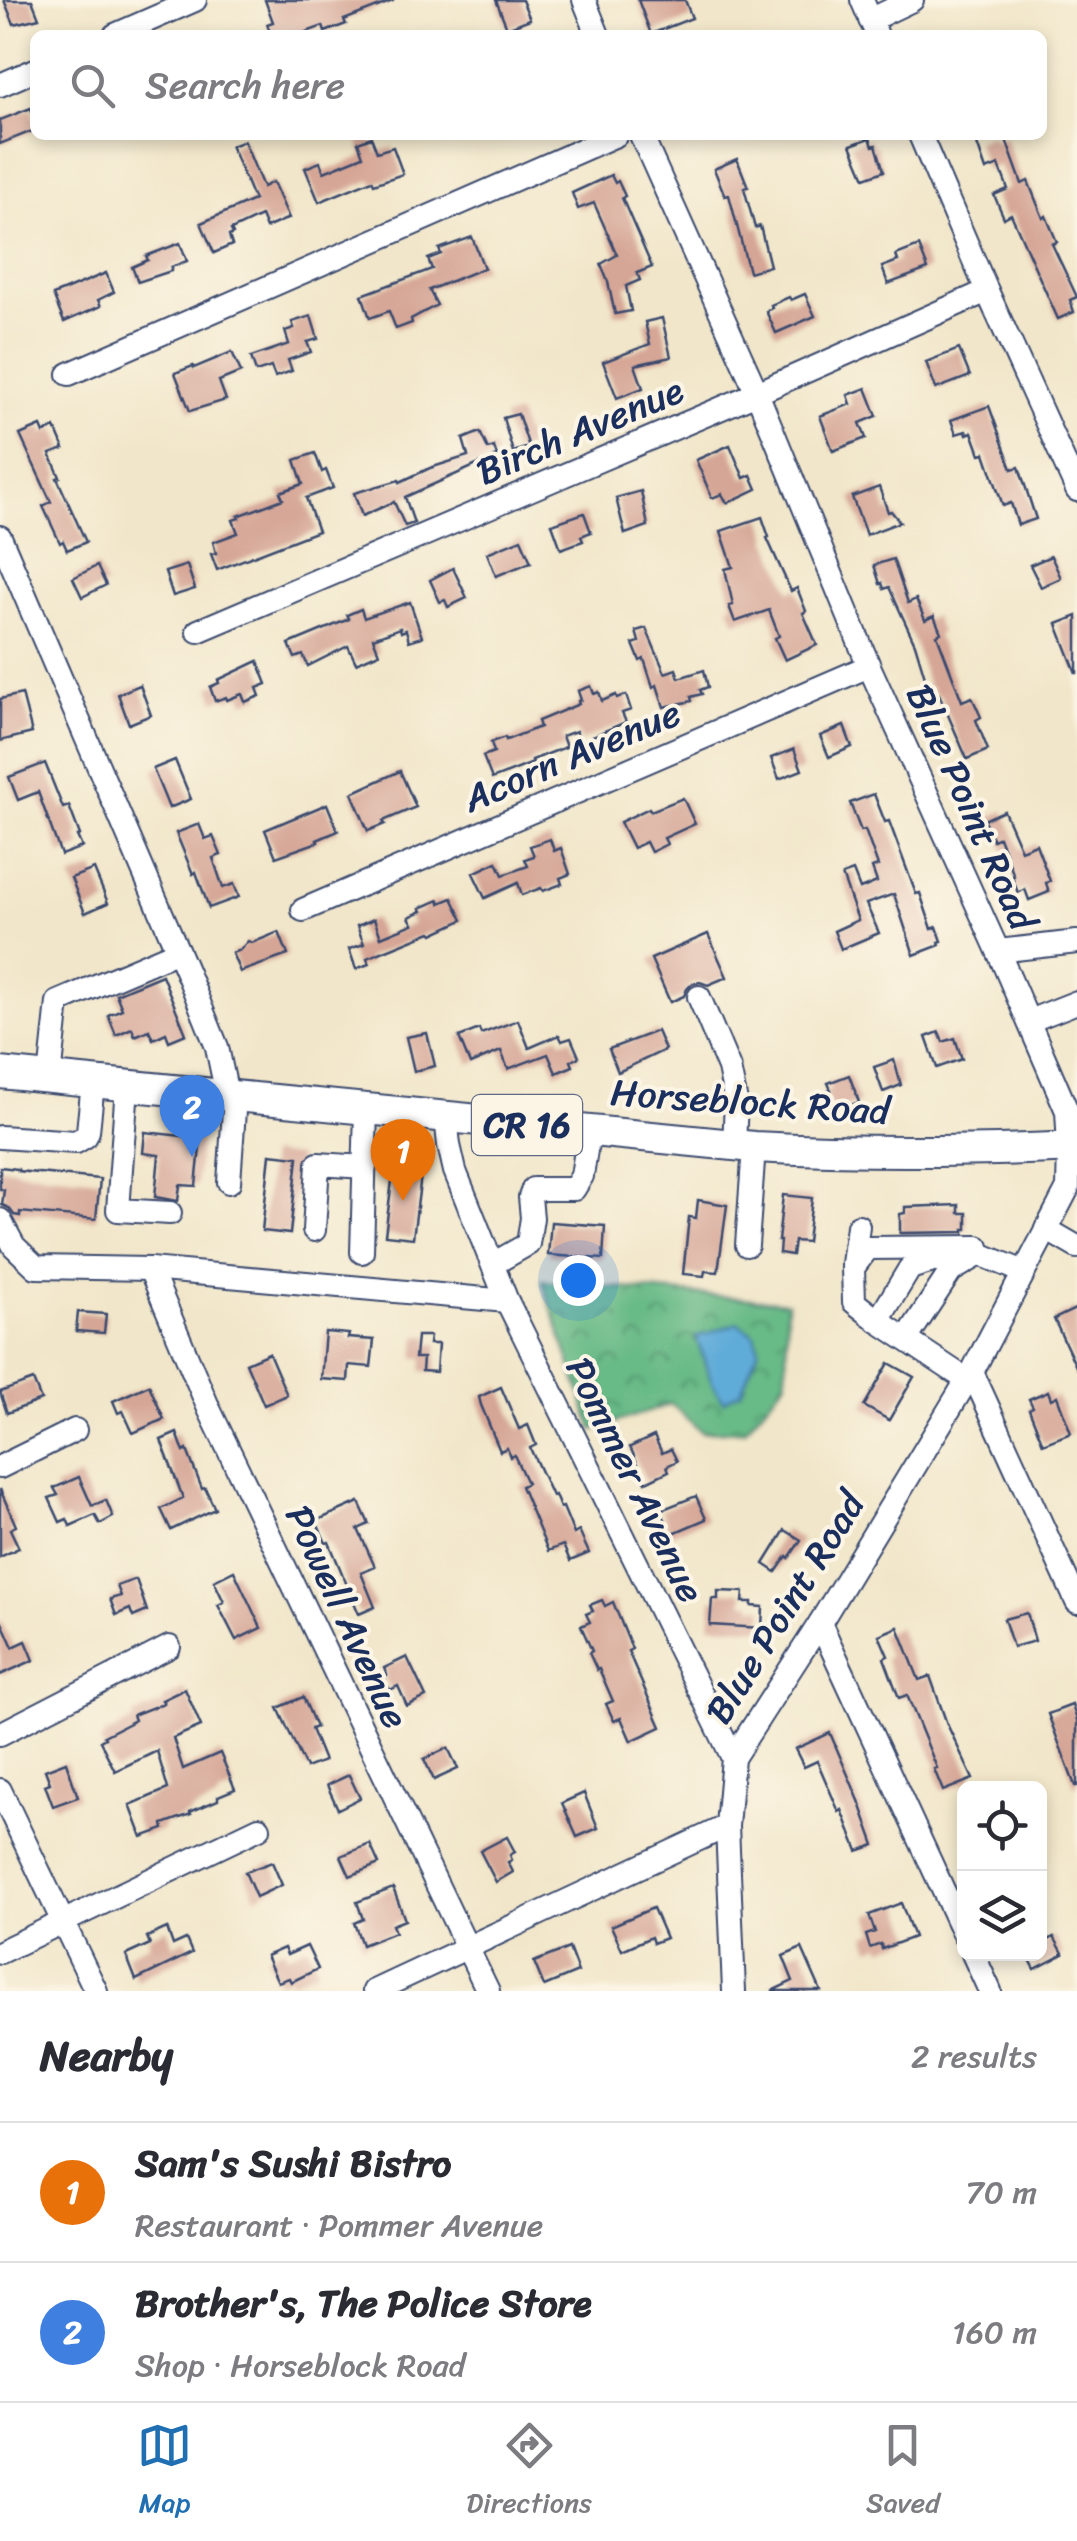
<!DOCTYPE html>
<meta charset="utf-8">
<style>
:root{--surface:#fff;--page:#f2f2f3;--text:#2b2b33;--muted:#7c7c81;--line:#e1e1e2;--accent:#1f6fb2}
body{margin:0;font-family:Sriracha,sans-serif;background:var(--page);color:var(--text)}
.controls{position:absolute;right:30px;bottom:30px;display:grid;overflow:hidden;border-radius:15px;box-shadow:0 5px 15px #0003}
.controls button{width:90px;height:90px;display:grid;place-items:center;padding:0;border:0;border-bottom:2px solid var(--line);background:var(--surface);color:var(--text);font:50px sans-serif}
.you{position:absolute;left:578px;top:1280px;width:35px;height:35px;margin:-25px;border:8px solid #fff;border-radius:50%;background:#1a73e8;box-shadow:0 0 0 15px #1a73e833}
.badge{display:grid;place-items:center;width:65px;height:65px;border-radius:50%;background:var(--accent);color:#fff;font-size:32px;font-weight:700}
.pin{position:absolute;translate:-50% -82px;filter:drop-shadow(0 2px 5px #0008)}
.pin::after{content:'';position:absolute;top:52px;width:35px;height:30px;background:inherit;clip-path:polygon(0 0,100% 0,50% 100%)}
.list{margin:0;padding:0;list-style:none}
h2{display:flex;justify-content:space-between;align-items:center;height:130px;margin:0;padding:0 40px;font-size:42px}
h2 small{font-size:32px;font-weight:400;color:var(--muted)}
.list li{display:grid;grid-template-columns:65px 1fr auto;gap:30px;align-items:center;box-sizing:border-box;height:140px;padding:0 40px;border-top:2px solid var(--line)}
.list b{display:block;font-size:38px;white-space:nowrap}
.list p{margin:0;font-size:32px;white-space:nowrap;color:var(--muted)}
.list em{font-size:32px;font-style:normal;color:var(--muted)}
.icon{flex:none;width:55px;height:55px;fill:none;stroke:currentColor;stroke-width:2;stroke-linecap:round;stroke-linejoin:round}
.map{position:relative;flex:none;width:1077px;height:1991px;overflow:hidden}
.search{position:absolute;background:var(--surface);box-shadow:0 5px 15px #0003;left:30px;right:30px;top:30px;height:110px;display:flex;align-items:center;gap:25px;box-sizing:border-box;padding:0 35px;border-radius:15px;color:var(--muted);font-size:38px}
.sheet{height:410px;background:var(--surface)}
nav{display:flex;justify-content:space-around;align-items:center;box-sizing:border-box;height:140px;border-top:2px solid var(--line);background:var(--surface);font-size:28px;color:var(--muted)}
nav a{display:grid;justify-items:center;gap:5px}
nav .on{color:var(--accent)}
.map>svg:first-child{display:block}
.forest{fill:url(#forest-crowns);stroke:#427472;stroke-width:2.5}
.water{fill:#61acd9;stroke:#3e6e9c;stroke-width:2.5}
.building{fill:#d5a595}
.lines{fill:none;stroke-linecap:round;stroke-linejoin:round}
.minor-casing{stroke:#3b4a6e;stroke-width:26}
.major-casing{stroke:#3b4a6e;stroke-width:34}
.minor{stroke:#fff;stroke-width:22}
.major{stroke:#fff;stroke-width:30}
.labels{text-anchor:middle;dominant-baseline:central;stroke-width:8;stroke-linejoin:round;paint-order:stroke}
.shield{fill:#fcf5e5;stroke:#5e6a86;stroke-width:2.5}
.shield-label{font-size:35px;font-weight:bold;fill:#1b2f5e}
.street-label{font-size:38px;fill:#1b2f5e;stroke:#fcf5e5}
</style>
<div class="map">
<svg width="1077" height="1991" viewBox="0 0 1077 1991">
<defs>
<pattern id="forest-crowns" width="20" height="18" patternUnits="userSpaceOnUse" patternTransform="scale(2.5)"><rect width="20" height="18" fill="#68ba86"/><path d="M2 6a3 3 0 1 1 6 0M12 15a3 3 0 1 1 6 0" fill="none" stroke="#559871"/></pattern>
</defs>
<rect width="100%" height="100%" fill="#fcf5e5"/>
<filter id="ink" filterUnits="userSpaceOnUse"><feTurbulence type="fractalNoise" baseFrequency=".01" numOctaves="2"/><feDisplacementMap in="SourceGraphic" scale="20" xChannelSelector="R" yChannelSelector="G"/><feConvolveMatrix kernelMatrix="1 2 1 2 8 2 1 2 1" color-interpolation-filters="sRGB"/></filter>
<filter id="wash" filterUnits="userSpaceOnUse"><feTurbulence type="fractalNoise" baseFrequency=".0048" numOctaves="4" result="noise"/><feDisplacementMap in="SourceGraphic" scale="40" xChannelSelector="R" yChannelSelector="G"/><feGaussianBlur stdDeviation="2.25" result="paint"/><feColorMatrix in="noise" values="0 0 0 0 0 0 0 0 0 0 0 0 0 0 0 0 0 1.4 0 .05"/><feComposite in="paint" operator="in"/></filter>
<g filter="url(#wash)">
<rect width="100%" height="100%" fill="#f1e6c9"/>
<polygon class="forest" points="542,1281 787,1302 786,1381 745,1430 702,1432 671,1404 593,1430"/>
<polygon class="water" points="738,1323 755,1335 759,1349 741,1391 723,1401 712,1383 696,1337"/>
<g id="blocks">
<g class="building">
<polygon points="4,0 32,0 39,18 14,24"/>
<polygon points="265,0 393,0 393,1 344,20 346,24 325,32 323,26 298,35 271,35 267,24 273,22"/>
<polygon points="496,0 522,0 530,19 507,28"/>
<polygon points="638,0 685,0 692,18 651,34"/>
<polygon points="31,108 35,120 35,130 0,144 0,120"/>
<polygon points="992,135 994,141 1005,137 1022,184 1028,181 1043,218 1046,216 1057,242 1052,244 1077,297 1070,300 1074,312 1058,319 1011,214 1004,218 994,195 1008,189 999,165 986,170 976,141"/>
<polygon points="371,137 377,152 393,147 403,174 374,184 372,180 319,202 305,168 320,162 324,172 363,156 358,142"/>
<polygon points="870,138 873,146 876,145 884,171 865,178 851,145"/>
<polygon points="244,141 263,187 273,182 289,218 266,228 261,216 231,230 233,234 229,236 232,245 214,253 201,223 254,200 231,146"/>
<polygon points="737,159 748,187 744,188 755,228 760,226 770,266 749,272 729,195 725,196 714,169"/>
<polygon points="611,175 615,183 618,181 625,196 622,198 652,267 637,273 640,280 626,286 631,311 615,314 608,282 601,264 617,255 594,203 578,209 572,193"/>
<polygon points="472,237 484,268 429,290 437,305 411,319 412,323 396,329 389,311 370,318 362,295 432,269 428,259 441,254 439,249"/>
<polygon points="180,243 187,261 171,267 171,271 138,282 132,267 148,260 146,256"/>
<polygon points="919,246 928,269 888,284 882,267 898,261 896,255"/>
<polygon points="106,273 114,292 98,300 101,306 64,322 53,295"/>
<polygon points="805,294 815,316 776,333 766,311 772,308 771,305 789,297 791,300"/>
<polygon points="311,316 318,339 307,342 311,352 288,360 292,371 275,377 271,367 256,372 251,357 289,344 285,331 294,328 292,322"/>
<polygon points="662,318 671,357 635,365 643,388 617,398 603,362 650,344 645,322"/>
<polygon points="959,349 970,376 936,389 926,362"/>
<polygon points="232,352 241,372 219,381 226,400 190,411 175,373 193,366 194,368"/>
<polygon points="866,388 877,416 860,423 866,438 833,451 820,416 851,404 848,395"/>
<polygon points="989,406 1012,469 1019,467 1036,519 1018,525 1011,503 1003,506 985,453 980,454 972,432 967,434 966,431 956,434 951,420"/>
<polygon points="518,414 529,447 513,452 503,418"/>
<polygon points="41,426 44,433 55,428 64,449 50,454 60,477 57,478 86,542 67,550 63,541 60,543 43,506 51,502 20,435"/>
<polygon points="480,432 488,449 494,447 497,456 405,497 414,523 405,526 394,502 362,516 354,493 399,480 400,482 430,468 468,456 463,439"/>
<polygon points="730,445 744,478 751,475 757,489 727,503 722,494 712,498 696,460"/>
<polygon points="315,453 322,472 326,470 333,488 306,498 318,531 217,570 211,554 216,553 213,542 238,533 233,520 239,518 238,516 283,499 280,492 303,484 295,460"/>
<polygon points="879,487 888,512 891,511 900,522 866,535 852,497"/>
<polygon points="641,491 648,526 625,534 616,498"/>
<polygon points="584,513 591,532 581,536 583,541 561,549 552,524"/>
<polygon points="762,517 769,537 767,538 791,591 797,588 806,611 803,613 817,645 785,660 775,638 779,636 769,610 735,622 729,606 733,605 725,569 733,567 721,531"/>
<polygon points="521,539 531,562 496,576 487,553"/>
<polygon points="1051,556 1061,578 1041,587 1030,565"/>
<polygon points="893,559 908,603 916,599 925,620 934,616 941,633 937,635 962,701 972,697 981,717 976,720 988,750 967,759 939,694 935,696 931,686 928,687 915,644 889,587 884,589 882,583 880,584 874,565"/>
<polygon points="187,565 195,589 173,596 165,572"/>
<polygon points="97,566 106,585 82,597 73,578"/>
<polygon points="453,568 467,598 448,607 445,600 440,602 430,580"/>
<polygon points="410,602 422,637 409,641 406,630 401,632 400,628 373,638 379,653 356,663 348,646 308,666 303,655 295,658 289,644 349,619 347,615 361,609 364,618"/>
<polygon points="1077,616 1077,673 1076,673 1057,624"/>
<polygon points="646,628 665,673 676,669 679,678 704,670 708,687 700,690 702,694 691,697 692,701 664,707 657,685 653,687 644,659 640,661 633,644 639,642 636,631"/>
<polygon points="258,661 267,684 257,688 260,696 245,702 242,694 227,700 226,697 215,701 210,687 219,683 218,680"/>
<polygon points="140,685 151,715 129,724 118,694"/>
<polygon points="591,686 594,694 599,692 602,701 616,695 617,698 626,695 631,710 622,713 626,722 581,741 576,731 562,736 566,747 532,760 533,763 492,779 483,756 494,752 491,742 505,737 506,740 540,727 538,721 579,704 578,701 581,700 578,691"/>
<polygon points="22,694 32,733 0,741 0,699"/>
<polygon points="844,726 852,747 829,757 820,736"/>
<polygon points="794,749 802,770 779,779 771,758"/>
<polygon points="175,760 191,799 169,808 153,769"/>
<polygon points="45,763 63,808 69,806 80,835 77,836 82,847 61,855 38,792 18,800 9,777"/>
<polygon points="400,771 416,807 383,821 385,824 368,831 352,793"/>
<polygon points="874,794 885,822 889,821 916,894 920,893 932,929 937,927 942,941 939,942 940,945 914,955 894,894 866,904 879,933 841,949 834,931 858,920 842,875 853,871 860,889 877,882 872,868 878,866 865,830 861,831 850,803"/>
<polygon points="683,798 695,824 664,838 667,844 651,852 646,842 633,848 620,822 649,808 651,811"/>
<polygon points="327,804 338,831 317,840 318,842 276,857 265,830"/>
<polygon points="1004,811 1021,850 1036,844 1050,881 1046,883 1049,892 1029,900 1025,889 1018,893 1012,877 1014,876 999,837 993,840 984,820"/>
<polygon points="199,824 205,839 213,836 221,855 213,858 223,888 234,884 239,897 209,908 196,872 193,874 176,833"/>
<polygon points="550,839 554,851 561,848 570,874 560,878 562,884 543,891 541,888 522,895 518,883 485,898 473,873 497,862 503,875 528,866 525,859 534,856 530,846"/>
<polygon points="94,869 108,903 85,913 71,878"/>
<polygon points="452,898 463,920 433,934 431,932 367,958 369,964 356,969 349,949 364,944 357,926 374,919 381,937 413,924 409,917 422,911 420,908 439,900 440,903"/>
<polygon points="279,932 288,955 240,972 232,953 240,950 248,941 252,943"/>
<polygon points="708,934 727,977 708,985 700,982 692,984 687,989 684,996 670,1002 651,959"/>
<polygon points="162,975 186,1034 169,1041 166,1033 153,1039 149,1030 135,1036 132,1028 116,1035 108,1015 122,1009 116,994"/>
<polygon points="518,1020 529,1048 559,1035 562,1041 571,1038 579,1057 571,1061 573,1066 556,1073 548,1054 508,1069 501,1051 470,1064 459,1037 479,1029 481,1034"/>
<polygon points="657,1031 665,1050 618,1072 609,1049"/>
<polygon points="939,1032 943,1042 955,1038 962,1059 937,1068 926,1037"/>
<polygon points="427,1033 435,1066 414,1071 406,1037"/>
<polygon points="894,1060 901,1085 883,1092 874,1067"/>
<polygon points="849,1075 859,1102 833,1112 825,1092 831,1090 828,1083"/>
<polygon points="145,1132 201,1138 196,1186 180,1185 178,1201 155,1197 159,1155 143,1153"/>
<polygon points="270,1154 298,1157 290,1234 262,1231"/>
<polygon points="394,1165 422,1168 413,1238 385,1235"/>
<polygon points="0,1167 18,1169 18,1171 100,1179 96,1219 20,1212 20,1216 14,1215 9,1208 2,1205 4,1190 0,1189"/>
<polygon points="783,1195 812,1198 807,1242 794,1241 792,1255 779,1253 780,1241 778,1241"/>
<polygon points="698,1200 727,1205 718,1272 705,1271 704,1276 683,1274 689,1217 696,1218"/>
<polygon points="959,1205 959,1213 967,1213 967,1229 964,1229 964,1232 900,1233 900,1214 905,1213 905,1207"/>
<polygon points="551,1222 605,1226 603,1259 548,1255"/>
<polygon points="1077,1308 1077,1369 1054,1319"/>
<polygon points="78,1312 106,1314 104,1333 76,1331"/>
<polygon points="325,1332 349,1334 348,1338 374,1340 371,1367 349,1365 348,1381 321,1379"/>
<polygon points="417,1336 430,1336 429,1344 438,1344 436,1372 422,1371 423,1358 415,1358"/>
<polygon points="269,1353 287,1395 264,1405 246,1363"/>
<polygon points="889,1363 914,1377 889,1420 864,1406"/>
<polygon points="33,1380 41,1400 7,1413 0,1392"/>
<polygon points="149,1385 164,1419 133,1433 123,1411 118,1413 113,1401"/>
<polygon points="501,1387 519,1429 528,1425 536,1445 530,1448 552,1496 555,1495 560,1508 563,1507 574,1534 579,1531 589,1553 570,1561 563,1545 548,1551 521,1486 527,1483 514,1455 510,1457 507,1448 500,1451 481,1405 479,1397"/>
<polygon points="1048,1391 1051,1399 1057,1396 1071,1433 1043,1444 1029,1409 1033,1407 1029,1399"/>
<polygon points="177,1433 184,1452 187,1450 202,1489 205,1488 215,1509 171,1530 161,1509 183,1498 161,1440"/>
<polygon points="654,1436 662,1453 671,1449 677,1461 667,1466 669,1471 646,1482 630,1447"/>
<polygon points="79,1477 92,1506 106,1500 113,1517 100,1524 95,1515 70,1526 67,1519 60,1522 49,1498 58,1495 54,1488"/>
<polygon points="0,1489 16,1526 10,1529 19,1548 0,1557"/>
<polygon points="696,1496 706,1519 671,1534 661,1510"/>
<polygon points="359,1502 369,1524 358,1529 375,1567 361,1573 375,1607 359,1614 329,1542 326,1543 316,1521"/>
<polygon points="785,1530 801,1540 789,1558 787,1556 776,1572 764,1564"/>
<polygon points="234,1571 261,1628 236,1640 218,1605 224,1602 214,1581"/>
<polygon points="136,1579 147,1611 133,1617 130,1609 116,1615 110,1599 121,1596 117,1586"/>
<polygon points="718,1591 744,1592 743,1602 752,1602 752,1606 763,1607 762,1628 710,1625 712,1599 718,1599"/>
<polygon points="602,1600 605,1606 613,1602 632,1649 628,1651 661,1727 631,1741 621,1718 614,1721 606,1704 613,1701 599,1669 597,1670 589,1653 592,1651 581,1626 590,1622 586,1614 593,1611 590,1605"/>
<polygon points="1027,1613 1035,1641 1013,1647 1004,1619"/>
<polygon points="0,1618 13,1647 26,1641 34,1660 0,1675"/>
<polygon points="898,1627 919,1680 930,1676 947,1724 973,1779 943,1791 934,1769 937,1768 907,1695 899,1698 884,1658 888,1656 879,1635"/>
<polygon points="407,1657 426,1697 407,1706 398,1686 390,1690 384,1677 387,1675 384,1668"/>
<polygon points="185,1689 201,1726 173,1738 183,1769 220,1753 235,1789 218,1796 218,1800 190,1812 191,1814 163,1824 164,1829 142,1837 130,1805 168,1789 157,1751 115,1771 100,1741 105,1738 104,1736 135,1720 133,1715 164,1703 162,1700"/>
<polygon points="303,1697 316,1727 311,1729 324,1761 306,1768 278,1708"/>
<polygon points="1072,1705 1077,1720 1077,1786 1075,1786 1048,1714"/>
<polygon points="830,1733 860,1803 875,1845 858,1851 842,1810 839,1812 817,1761 804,1767 795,1749"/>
<polygon points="448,1748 458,1769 434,1780 424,1759"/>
<polygon points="66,1762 78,1797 53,1806 45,1785 50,1783 45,1770"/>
<polygon points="349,1775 360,1798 338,1809 327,1785"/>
<polygon points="584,1793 598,1828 577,1837 562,1803"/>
<polygon points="507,1837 515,1852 510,1855 512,1860 508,1862 513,1872 496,1882 480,1851"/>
<polygon points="370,1844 379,1864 350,1876 341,1856"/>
<polygon points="272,1862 282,1885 256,1897 245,1872"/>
<polygon points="393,1888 405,1920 392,1925 395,1932 362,1945 354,1923 363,1919 357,1902"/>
<polygon points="901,1903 914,1937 882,1949 881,1944 870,1948 866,1935 875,1932 869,1915"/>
<polygon points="653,1908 666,1938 653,1943 651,1937 622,1950 611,1926"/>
<polygon points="167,1928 173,1945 186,1939 192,1953 136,1980 126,1955 150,1944 147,1937"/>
<polygon points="1054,1937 1063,1953 1061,1954 1064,1954 1035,1969 1027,1954 1040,1954 1040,1945"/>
<polygon points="307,1946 318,1969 291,1982 289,1978 278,1982 266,1956 284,1948 287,1955"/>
<polygon points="569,1948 578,1972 544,1986 534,1962"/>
<polygon points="802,1948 821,1991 772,1991 793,1981 783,1956"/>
</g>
</g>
</g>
<g filter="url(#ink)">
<use href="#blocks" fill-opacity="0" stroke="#3b4a6e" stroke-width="2.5"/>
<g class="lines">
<g class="minor-casing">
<g id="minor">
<polyline points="584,0 598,35"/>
<polyline points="862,0 877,35"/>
<polyline points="870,20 912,0"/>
<polyline points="115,35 195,0"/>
<polyline points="0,85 35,70"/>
<polyline points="641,135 757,393 869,666 998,951 1067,1111 1069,1147 1068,1188 972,1372 820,1623 733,1758 727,1826 734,1991"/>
<polyline points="920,135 987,291 1077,490"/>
<polyline points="69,374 616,135"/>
<polyline points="0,537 188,975 217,1047 227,1095"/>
<polyline points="198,631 757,393 987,291"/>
<polyline points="303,910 869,666"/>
<polyline points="998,951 1077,942"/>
<polyline points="699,997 729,1068 736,1102 734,1145"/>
<polyline points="1029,1021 1077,1002"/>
<polyline points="50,1078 58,1002 178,951"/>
<polyline points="127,1086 118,1210 170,1213"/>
<polyline points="446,1117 449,1145 455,1171 507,1301 733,1758"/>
<polyline points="0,1137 76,1142 86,1136 88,1131 93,1083"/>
<polyline points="229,1182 235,1096"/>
<polyline points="0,1220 14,1246 36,1267 150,1269 507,1301"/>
<polyline points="1046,1229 1077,1247"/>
<polyline points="314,1230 318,1164 365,1167"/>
<polyline points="747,1245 754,1147"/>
<polyline points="362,1252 366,1109"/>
<polyline points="493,1264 528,1244 532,1218 530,1197 533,1189 574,1189 582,1176 589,1131"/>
<polyline points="853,1264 858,1226"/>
<polyline points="150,1269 209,1409 488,1991"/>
<polyline points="878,1321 910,1268 939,1259 951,1271"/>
<polyline points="907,1338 951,1271 980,1254"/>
<polyline points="972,1372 1077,1602"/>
<polyline points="967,1380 878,1321 854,1302 853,1268 868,1248 978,1247 980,1254 1024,1272"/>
<polyline points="0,1467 75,1430"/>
<polyline points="820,1623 964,1935"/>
<polyline points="0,1734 169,1647"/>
<polyline points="0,1790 96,1991"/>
<polyline points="0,1952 259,1828"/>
<polyline points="973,1954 990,1991"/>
<polyline points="374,1991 727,1826"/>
</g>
</g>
<g class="major-casing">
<path id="major" d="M0,1073L754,1147C862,1153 969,1152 1077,1147"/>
</g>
<use href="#minor" class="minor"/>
<use href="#major" class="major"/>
</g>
</g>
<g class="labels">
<rect class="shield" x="472" y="1095" width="110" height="60" rx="8"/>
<g class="shield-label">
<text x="527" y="1125">CR 16</text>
</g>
<g class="street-label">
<text transform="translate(580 431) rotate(-23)">Birch Avenue</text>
<text transform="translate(572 756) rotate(-23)">Acorn Avenue</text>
<text transform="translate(971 807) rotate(66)">Blue Point Road</text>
<text transform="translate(750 1102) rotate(4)">Horseblock Road</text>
<text transform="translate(635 1480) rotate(64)">Pommer Avenue</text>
<text transform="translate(785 1608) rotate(-58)">Blue Point Road</text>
<text transform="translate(347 1617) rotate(65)">Powell Avenue</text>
</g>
</g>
</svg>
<div class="controls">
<button><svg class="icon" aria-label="locate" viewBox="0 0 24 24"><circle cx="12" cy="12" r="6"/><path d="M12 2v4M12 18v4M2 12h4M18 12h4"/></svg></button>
<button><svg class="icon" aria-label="layers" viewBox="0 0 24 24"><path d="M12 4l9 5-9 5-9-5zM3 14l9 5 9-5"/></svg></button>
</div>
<div class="you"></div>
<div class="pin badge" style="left:403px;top:1201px;background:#e8710a">1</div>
<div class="pin badge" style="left:192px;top:1157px;background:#3f7fe0">2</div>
<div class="search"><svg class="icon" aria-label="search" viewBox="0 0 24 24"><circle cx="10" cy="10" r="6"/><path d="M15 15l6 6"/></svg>Search here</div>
</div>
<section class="sheet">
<h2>Nearby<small>2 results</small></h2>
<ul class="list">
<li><span class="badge" style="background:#e8710a">1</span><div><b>Sam's Sushi Bistro</b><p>Restaurant · Pommer Avenue</p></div><em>70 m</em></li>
<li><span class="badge" style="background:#3f7fe0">2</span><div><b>Brother's, The Police Store</b><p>Shop · Horseblock Road</p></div><em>160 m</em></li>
</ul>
</section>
<nav>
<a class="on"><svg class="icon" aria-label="map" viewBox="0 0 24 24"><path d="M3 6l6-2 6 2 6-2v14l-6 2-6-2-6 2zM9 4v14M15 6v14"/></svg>Map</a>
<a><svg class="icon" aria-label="directions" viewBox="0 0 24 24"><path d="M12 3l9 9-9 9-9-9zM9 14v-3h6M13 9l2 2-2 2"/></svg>Directions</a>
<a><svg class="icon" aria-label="saved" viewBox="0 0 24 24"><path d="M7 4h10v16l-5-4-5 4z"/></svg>Saved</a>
</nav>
